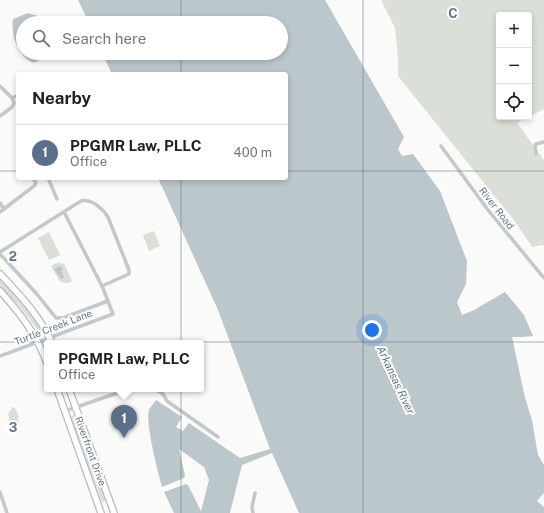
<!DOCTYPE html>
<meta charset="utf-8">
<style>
:root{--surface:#fff;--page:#f6f6f6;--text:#222;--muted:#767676;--line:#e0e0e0;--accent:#2563eb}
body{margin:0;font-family:"Public Sans",sans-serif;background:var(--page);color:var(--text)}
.controls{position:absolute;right:12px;top:12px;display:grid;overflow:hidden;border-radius:4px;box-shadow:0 2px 6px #0003}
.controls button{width:36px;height:36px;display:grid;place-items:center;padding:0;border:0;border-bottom:1px solid var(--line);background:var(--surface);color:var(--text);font:20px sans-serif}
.you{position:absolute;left:372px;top:330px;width:14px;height:14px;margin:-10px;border:3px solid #fff;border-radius:50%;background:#1a73e8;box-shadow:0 0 0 6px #1a73e833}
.badge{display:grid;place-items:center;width:26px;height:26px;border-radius:50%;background:var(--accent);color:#fff;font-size:13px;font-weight:700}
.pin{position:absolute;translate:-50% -33px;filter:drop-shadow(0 1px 2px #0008)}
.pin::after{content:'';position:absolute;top:21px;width:14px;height:12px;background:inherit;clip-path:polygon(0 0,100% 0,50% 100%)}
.popup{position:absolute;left:44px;top:340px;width:160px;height:52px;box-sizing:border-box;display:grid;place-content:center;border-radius:4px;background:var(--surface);filter:drop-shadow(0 1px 3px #0005);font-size:13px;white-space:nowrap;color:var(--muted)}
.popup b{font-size:15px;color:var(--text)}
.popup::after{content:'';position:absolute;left:50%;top:100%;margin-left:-8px;border:8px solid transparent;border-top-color:var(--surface)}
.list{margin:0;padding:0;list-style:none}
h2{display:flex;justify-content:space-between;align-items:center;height:52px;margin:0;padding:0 16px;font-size:17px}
h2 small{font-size:13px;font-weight:400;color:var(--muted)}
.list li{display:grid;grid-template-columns:26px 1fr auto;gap:12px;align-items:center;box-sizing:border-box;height:56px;padding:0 16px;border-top:1px solid var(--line)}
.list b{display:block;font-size:15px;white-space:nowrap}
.list p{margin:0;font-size:13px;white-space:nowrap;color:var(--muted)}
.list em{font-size:13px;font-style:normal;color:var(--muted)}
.icon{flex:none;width:22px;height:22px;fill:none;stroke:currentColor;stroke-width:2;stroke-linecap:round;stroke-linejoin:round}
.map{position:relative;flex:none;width:544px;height:513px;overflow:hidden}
.search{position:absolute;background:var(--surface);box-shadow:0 2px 6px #0003;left:16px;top:16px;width:272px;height:44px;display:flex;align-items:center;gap:10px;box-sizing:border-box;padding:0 14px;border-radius:22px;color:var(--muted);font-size:15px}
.panel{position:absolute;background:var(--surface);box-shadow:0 2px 6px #0003;left:16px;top:72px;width:272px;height:108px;border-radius:4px}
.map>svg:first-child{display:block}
.green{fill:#dadfd7}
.water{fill:#bbc7cb}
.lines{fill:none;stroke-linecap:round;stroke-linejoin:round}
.secondary-casing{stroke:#b3babf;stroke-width:8}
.street{stroke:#c3c8cc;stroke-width:3.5}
.secondary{stroke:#fff;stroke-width:5.5}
.grid{fill:none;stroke:#657683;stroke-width:1;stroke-opacity:0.55}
.labels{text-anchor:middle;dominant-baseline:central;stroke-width:4;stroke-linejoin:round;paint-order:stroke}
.street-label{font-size:10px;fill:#657683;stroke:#fff}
.water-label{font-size:11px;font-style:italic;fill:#60757c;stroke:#fff}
.grid-label{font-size:13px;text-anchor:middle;font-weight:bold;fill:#657683;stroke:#fff;stroke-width:4;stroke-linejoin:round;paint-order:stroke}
</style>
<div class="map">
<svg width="544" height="513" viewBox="0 0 544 513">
<rect width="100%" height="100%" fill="#fafaf8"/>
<g class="green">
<polygon points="381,0 544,0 544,109 529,117 529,15 499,15 499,117 528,117 517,123 544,160 544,246 543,245 532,247 513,219 398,76 398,57 395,28"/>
<polygon points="154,231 160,246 149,251 143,235"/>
<polygon points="49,232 60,255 49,260 38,238"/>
<polygon points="60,262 61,264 64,263 72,281 68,283 60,282 52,268 52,265"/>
<path d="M0,277L35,316L41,331L40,332C33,325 28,316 21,308C15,301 7,294 0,287Z"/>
<polygon points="12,407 15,408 19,416 18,419 19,424 16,425 10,423 8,413 11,410"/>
<polygon points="72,415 74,416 94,464 105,494 105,501 103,502 102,502 94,480 83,454 71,419 70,416"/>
</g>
<g class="water">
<path d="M78,0H325L404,137L398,149L402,156L413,154L440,191L467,261L466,284L457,302L462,315L474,310L505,292L524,315L533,336L523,337H512L525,398L532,420L538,455L544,465V493L537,501L544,507V513H299L272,453L242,465L230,513H174L164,492L186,484L188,485L201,511L209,480L204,467L179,449L185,475L184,478L162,487C158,473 145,422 149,410C151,406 154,403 156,400L182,417L176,427L183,431L189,423L240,458L270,449L218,310L158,178H286V74H112L102,53H281V23H89Z"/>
<path d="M28,13L38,16L45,23H23V53H46L44,58L34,63C19,58 10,35 13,19Z"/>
<polygon points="61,266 63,269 61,270 64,278 61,279 54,269"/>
</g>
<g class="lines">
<g class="secondary-casing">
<g id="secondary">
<path d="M0,274C20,295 40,316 52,343"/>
<path d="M0,291C21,314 36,334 47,363"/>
<polyline points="57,389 101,513"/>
<polyline points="69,389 114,513"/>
</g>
</g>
<g class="street">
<polyline points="0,86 12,98 14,103 12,107 0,116"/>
<polyline points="12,98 18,95"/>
<polyline points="441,146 488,210 544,278"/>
<polyline points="536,154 535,146 536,144 544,142"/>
<polyline points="48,178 57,199"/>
<polyline points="0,203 4,209"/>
<polyline points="0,212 34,186 36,183 33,178"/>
<path d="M0,252L81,201C91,198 103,209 108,217L129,270V274L102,286L64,212"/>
<polyline points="0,254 36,293 56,318 63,318 108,301"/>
<polyline points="0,356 113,314 102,286"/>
<polyline points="155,389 163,394 167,401 218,437"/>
<polyline points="65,411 129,389"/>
<polyline points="0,492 7,513"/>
<polyline points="253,513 252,507 255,493"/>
</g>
<use href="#secondary" class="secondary"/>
</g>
<path class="grid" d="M181,0V23M363,0V513M181,53V74M0,171H18M286,171H544M181,178V513M0,342H544"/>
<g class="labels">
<g class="street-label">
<text transform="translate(497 208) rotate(52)">River Road</text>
<text transform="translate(53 327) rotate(-21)">Turtle Creek Lane</text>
<text transform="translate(91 451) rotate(70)">Riverfront Drive</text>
</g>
<g class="water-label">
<text transform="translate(396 380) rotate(65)">Arkansas River</text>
</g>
</g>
<g class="grid-label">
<text x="453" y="18">C</text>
<text x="13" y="261">2</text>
<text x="13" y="432">3</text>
</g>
</svg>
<div class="controls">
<button>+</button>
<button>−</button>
<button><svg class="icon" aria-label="locate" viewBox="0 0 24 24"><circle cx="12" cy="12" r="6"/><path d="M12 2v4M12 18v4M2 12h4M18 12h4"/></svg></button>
</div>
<div class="you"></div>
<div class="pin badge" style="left:124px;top:438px;background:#5c6f8a">1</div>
<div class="popup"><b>PPGMR Law, PLLC</b>Office</div>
<div class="search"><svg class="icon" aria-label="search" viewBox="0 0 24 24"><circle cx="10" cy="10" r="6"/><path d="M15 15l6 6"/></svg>Search here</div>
<section class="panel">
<h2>Nearby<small></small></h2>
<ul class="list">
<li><span class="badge" style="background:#5c6f8a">1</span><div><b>PPGMR Law, PLLC</b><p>Office</p></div><em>400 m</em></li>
</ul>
</section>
</div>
